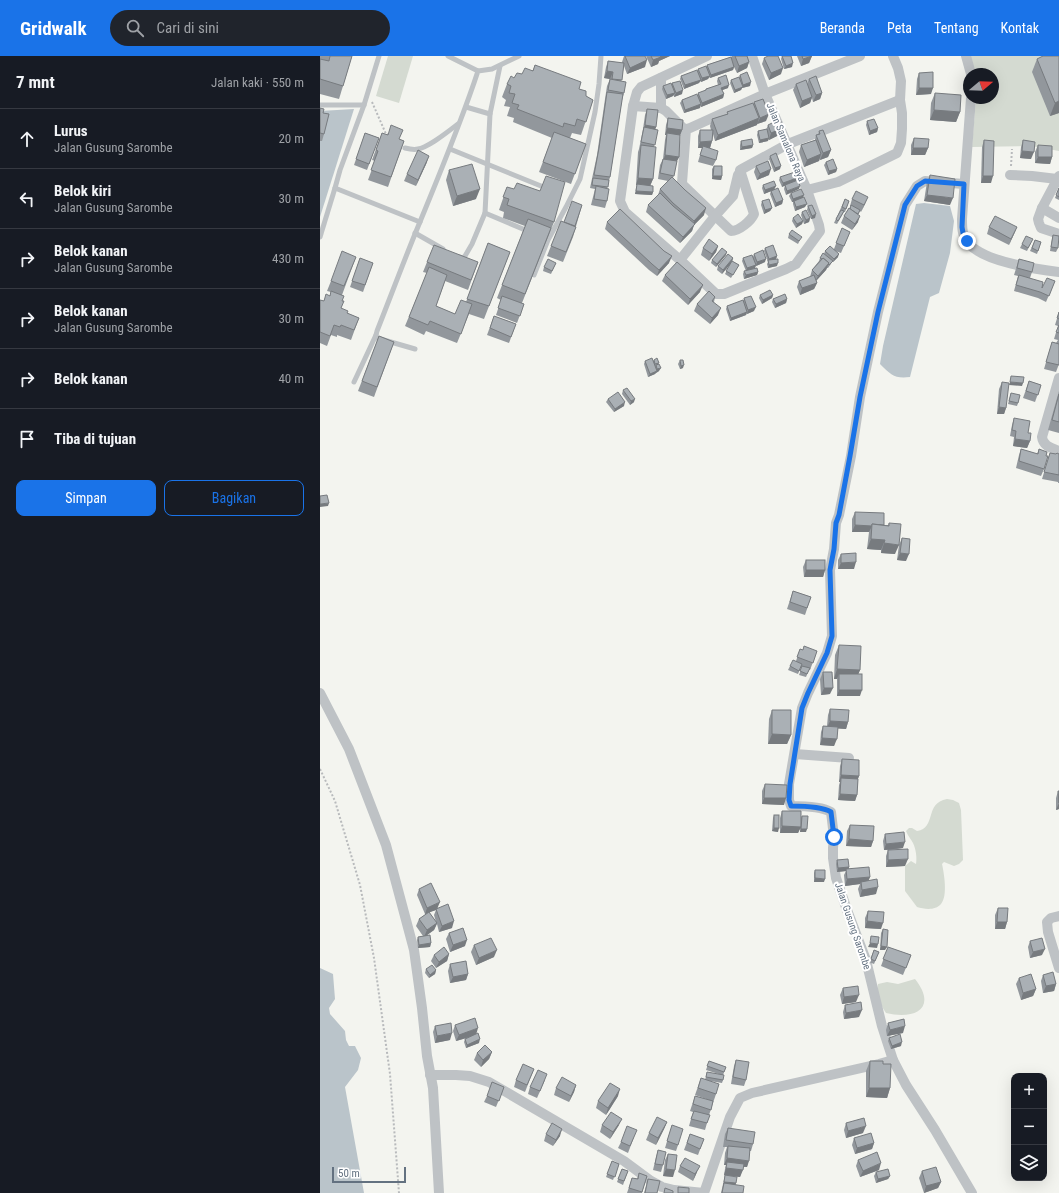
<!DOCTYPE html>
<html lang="id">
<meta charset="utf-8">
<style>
:root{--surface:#171b24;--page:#20242c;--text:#f1f3f6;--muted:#9ea1a6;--line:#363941;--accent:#1a73e8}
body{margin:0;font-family:"Roboto Condensed",sans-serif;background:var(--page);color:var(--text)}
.controls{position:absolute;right:12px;bottom:12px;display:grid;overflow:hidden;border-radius:8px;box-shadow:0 4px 16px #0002}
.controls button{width:36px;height:36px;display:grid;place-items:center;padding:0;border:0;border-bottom:1px solid var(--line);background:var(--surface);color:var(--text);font:20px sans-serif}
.compass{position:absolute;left:643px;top:12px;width:36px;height:36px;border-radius:50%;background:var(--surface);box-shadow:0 4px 16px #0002;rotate:71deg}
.scale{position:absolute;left:12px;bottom:10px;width:74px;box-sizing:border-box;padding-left:4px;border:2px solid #637180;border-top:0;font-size:11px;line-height:14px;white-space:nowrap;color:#637180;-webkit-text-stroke:3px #fff;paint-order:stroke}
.stop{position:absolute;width:12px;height:12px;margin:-9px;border:3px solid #1a73e8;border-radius:50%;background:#fff}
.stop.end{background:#1a73e8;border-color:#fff;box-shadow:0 1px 4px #0008}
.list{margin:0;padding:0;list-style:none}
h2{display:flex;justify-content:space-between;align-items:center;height:52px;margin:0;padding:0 16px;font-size:17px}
h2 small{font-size:13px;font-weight:400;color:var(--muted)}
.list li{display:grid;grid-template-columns:26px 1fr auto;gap:12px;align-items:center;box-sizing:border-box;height:60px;padding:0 16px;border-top:1px solid var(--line)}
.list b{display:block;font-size:15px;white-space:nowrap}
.list p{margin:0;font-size:13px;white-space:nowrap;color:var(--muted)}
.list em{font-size:13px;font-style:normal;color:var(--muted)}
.actions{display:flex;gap:8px;padding:12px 16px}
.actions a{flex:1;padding:9px 0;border:1px solid var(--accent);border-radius:8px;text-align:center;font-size:14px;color:var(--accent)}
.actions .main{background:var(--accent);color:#fff}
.icon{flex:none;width:22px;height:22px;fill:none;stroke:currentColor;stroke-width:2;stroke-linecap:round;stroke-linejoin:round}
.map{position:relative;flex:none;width:739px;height:1137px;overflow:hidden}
header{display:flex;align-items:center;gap:24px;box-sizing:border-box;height:56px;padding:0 20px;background:var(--accent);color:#fff}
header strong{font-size:19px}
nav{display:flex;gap:22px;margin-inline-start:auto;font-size:14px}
.search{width:280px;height:36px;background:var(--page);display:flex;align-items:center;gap:10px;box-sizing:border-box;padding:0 14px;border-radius:22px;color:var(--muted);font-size:15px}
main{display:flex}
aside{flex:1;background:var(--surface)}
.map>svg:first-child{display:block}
.green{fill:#d4dad1}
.water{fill:#bac4ca}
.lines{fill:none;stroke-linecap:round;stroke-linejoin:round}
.path{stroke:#b8babc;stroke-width:2;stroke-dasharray:2 2;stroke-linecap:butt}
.lane{stroke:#bec2c5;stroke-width:5}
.street{stroke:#bec2c5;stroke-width:10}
.wall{fill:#92979c;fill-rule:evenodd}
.shaded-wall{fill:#777b7f}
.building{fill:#aab0b5;stroke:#777b7f}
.route{stroke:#1a73e8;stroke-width:5}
.labels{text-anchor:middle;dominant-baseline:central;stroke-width:4;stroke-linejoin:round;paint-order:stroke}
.street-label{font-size:10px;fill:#637180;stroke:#fff}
</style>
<header>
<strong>Gridwalk</strong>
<div class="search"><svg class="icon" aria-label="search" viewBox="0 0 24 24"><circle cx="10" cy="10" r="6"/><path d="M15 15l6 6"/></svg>Cari di sini</div>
<nav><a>Beranda</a><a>Peta</a><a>Tentang</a><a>Kontak</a></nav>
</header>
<main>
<aside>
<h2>7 mnt<small>Jalan kaki · 550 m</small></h2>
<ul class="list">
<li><svg class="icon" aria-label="ahead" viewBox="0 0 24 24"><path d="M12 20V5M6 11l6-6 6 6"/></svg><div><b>Lurus</b><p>Jalan Gusung Sarombe</p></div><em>20 m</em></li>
<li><svg class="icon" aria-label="left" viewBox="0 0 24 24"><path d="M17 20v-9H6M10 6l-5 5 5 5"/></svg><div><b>Belok kiri</b><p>Jalan Gusung Sarombe</p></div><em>30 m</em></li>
<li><svg class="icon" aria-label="right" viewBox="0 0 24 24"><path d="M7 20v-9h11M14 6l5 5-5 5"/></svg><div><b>Belok kanan</b><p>Jalan Gusung Sarombe</p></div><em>430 m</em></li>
<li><svg class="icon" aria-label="right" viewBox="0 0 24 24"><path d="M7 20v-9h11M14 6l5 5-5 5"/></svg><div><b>Belok kanan</b><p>Jalan Gusung Sarombe</p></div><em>30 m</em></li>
<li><svg class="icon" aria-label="right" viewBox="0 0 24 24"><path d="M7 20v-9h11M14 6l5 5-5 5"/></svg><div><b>Belok kanan</b></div><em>40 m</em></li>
<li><svg class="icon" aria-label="arrive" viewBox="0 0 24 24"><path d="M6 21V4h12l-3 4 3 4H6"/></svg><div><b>Tiba di tujuan</b></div></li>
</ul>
<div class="actions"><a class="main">Simpan</a><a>Bagikan</a></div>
</aside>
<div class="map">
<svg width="739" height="1137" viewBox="0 0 739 1137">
<rect width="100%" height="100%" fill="#f3f4ef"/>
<g class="green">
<polygon points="68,0 93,0 79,47 56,40"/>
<polygon points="650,0 739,0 739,95 711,90 652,91 656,42 673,42 673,18 654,18"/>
<path d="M627,743L633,744L639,747L641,754L643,804L639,808L634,810L624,806L622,808C624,817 628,840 621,848C615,855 604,853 597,851L585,835V810L591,805L596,808C597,802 596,793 593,787C591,783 588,780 586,775L589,772H592L597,775C617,772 604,747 627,743Z"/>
<path d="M595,923C618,952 595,964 566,957C561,950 556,938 558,928L567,926L578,928Z"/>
</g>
<g class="water">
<polygon points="34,53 0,161 0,55"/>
<path d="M604,147L630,150L634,165L630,197L619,237L610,241L590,321C575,323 571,319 560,308L563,290L596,148Z"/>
<polygon points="0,912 13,918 15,943 9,952 10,958 25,975 26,984 29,990 35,990 41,1002 38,1014 25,1031 44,1137 0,1137"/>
</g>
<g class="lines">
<g class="path">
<polyline points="52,46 66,78 70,79"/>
<polyline points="691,110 692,93"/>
<polyline points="0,713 15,745 40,829 54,902 70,1018 79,1137"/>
</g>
<g class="lane">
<polyline points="59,0 44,49 20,114 15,132 100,166"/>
<polyline points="128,0 158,15"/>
<polyline points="0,49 44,49"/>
<polyline points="146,51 170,58"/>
<path d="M85,92C89,93 94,94 98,93C111,90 127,76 138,68"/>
<polyline points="130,93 221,130"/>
<polyline points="165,157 210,176"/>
<polyline points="95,177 123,193"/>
<polyline points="0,181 15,132"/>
<polyline points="139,201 143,202 145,200 152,188 165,157 170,58 180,10"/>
<polyline points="214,219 228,184 246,151 260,123 275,56 279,28 281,0"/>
<path d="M95,293L57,282L56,279L57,275C70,242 82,210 95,178C117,124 140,70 158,15L172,13L199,0"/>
<polyline points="34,326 56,279"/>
</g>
<g class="street">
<polyline points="387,0 321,31 317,36 313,50 300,145 305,156 360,204 396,238 404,238 466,213 476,208 500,175 499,169 487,134 445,38 432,0"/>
<polyline points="646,0 651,18"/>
<polyline points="341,22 341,52 346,55 364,73"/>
<path d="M651,42L642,163C642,171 642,180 648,187C664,206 715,213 739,216"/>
<polyline points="313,50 341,52"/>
<path d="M366,73L362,127L363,129L411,175C419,175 431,165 434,158L420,114"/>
<polyline points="366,73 370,72 445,38 540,0"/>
<polyline points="690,119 712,120 737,123"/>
<polyline points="739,120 722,152 718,163 719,167 721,172 739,178"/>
<path d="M644,128L605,125L597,130L585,149L558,256L540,341L531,400L519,459L516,467L514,493L510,514L512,580L507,597L488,637L482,652L469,728V744L471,750C482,750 501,750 511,756L514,781L513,792V802L516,822L527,854L546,904L562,970L573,1004L586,1029L615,1074L652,1137"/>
<polyline points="487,134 518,126 577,97 581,87 582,73 582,57 580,44 581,25 578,12 573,0"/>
<polyline points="722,152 739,162"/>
<polyline points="360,204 395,160 413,140 418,119 422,113 468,88 580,44"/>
<path d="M739,322L722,381C723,390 731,392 739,395"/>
<polyline points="0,637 29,693 66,789 94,894 102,952 107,1000 113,1032 119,1137"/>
<polyline points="475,698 529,702"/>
<polyline points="739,860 731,862 727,866 728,876 739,912"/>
<polyline points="110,1019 136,1019 150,1020 169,1026 304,1105 331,1125 342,1131 354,1134 384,1137"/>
<polyline points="384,1137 410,1061 420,1042 432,1037 559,1008 573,1004"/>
</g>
</g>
<g class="wall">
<polygon points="0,0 32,0 23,30 19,43 0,38"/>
<polygon points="304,0 325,0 325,11 307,18 304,10 301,25 304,37 302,44 290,121 287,132 287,145 285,152 271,149 275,133 270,132 277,99 285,43 287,30 290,23 284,22 286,11 288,5 302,7 302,6"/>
<polygon points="326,0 350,0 339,5 338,8 331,11"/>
<polygon points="412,0 427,0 429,6 427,12 417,17 414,11 413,14 390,22 389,21 388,23 381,26 380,25 379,27 364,33 360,23 361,20 377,15 378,13 386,11 387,9 411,1"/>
<polygon points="462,0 472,11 464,13 461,3"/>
<polygon points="477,0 492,0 489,7 481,10"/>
<polygon points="739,0 739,57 730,60 712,16 717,3"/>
<polygon points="444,2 461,18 449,24 442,8"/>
<polygon points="215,9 259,33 266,40 273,44 261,79 252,77 250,82 266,88 251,128 219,116 232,82 193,66 194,62 187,60 190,51 184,50 186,44 182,41 187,28 194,22 213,14"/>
<polygon points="599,17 611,38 596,39 597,23"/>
<polygon points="420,19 430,30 422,32 421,34 414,37 410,27 411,24 419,21"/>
<polygon points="398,22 408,32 402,34 404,38 403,42 381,51 380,49 380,52 364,57 360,47 362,44 378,39 378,37 385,35 386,33 398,29 397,25"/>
<polygon points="489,23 502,37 500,43 493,46 492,42 490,47 480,52 473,34 476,28 487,28"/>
<polygon points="352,27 362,38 354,41 354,39 353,40 346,43 342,33 343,30 352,29"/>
<polygon points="615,37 640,56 636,66 610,64 611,47"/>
<polygon points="434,46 446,65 437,68 437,69 395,85 393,78 392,85 390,92 389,92 396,104 393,110 378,106 382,92 378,92 378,80 380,74 391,74 390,70 392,63 407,58 407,56 434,48"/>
<polygon points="0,52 3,57 4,78 2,85 0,85"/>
<polygon points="327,53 336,71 335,73 334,90 333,123 330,130 333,136 332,139 315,138 316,132 317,129 316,129 318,96 319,93 323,73 325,59"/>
<polygon points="348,62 362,74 360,79 359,101 357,105 353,122 384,159 374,169 372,175 360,187 326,156 328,149 338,139 340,133 348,125 338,123 340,109 343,103 345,84 346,79 345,79 346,69"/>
<polygon points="547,65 558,72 557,76 549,79 546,69"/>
<polygon points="448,69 461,78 449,84 448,83 448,85 439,87 437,79 438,75 446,74"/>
<polygon points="499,75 511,94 508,101 500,104 500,102 499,105 484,111 479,96 481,89 495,84 496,79 498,79"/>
<polygon points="45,77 59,82 47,114 34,109"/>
<polygon points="62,77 84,85 68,131 48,124 55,105 52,104"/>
<polygon points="594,82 608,92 605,99 591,99 591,89"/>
<polygon points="664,84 671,127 661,127 662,91"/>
<polygon points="703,84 711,103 700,102 701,91"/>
<polygon points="421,85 433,89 432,92 420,94 420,89"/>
<polygon points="718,89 732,101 730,108 715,107 715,96"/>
<polygon points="450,100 460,113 454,116 449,103"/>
<polygon points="107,106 96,130 84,125 87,118"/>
<polygon points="506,106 517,113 516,116 508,119 504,109"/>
<polygon points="394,110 402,120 401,124 392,123 392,113"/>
<polygon points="436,110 449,119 437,124 434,116"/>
<polygon points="129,114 156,143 133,150 126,124"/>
<polygon points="610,119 630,149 604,145 607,126"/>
<polygon points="460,121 477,122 476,125 466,139 464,133 465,129 462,131 459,124"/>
<polygon points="443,129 455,133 463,144 462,148 455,151 450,138 451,135 444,138 442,132"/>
<polygon points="187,131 234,166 202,247 204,248 197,267 176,259 181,244 177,242 205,170 183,162 184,156 179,154"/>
<polygon points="739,132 739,144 735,142"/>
<polygon points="471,137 483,142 485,151 475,155 473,148 473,146 472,146 469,140"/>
<polygon points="525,143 529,145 525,156 524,156 517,168 514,167 520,154"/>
<polygon points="532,143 545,148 541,156 540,155 538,159 538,166 532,174 521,167 524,160 531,150 530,150"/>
<polygon points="442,145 452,152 450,155 444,158 441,149"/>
<polygon points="262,149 253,181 243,206 227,200 231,190 244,167"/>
<polygon points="488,150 495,162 491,163 487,154"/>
<polygon points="482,156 490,162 489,166 484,168 481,159"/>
<polygon points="473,162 483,165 482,168 476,172 472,165"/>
<polygon points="287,166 349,207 337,220 329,214 285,173"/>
<polygon points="669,171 697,171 694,178 689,189 667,178"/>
<polygon points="522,172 530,176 521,197 515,195 518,201 513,206 512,205 511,208 508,212 507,212 506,214 496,225 497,227 494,233 480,239 477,231 479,225 490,221 492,214 499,205 500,202 504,198 505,195 514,193"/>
<polygon points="469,178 480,184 478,188 468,182"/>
<polygon points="733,179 738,192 736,196 730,195 732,183"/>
<polygon points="715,184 721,186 717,198 710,195"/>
<polygon points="168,187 190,196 164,263 149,258 137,287 106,275 104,279 85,270 107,217 103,216 107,206 158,206 148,234 125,225 116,250 135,258 146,246"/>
<polygon points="711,187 707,195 700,192 702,188"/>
<polygon points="398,190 396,196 389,205 381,199 383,192"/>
<polygon points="445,192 457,200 456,203 457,210 448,212 447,208 448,206 444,195"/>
<polygon points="434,198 445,206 436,210 436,209 435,212 438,216 437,219 424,223 423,218 424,215 426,215 422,205 423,202 433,201"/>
<polygon points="406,199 396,211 391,207 392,204"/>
<polygon points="36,201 22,239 22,245 21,252 27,257 39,262 31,284 17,279 17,281 11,279 7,290 0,287 0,244 4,245 10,240 11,236 7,235 11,225"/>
<polygon points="40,202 53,207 43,236 30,231"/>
<polygon points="413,202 412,205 419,209 417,212 411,222 405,218 410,208 402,218 397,214 398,210"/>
<polygon points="699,203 712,216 710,222 722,232 735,225 726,246 718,242 694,235 698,220 694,219"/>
<polygon points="236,207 231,218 223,215 224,211"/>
<polygon points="345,219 380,236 368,249 342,225"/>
<polygon points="440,239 453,239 452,242 442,248 439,242"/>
<polygon points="395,241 394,246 398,259 390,268 374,255 377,248"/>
<polygon points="424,242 434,255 427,258 427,257 426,259 410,265 406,253 407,250 423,245"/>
<polygon points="453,243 467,243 466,247 455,252 452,246"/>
<polygon points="739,256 739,308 736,316 724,313 732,286 736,287 738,284 734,283 738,270 735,269"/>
<polygon points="174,260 196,268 189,287 167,279"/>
<polygon points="59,280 74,286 54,341 38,335"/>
<polygon points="334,304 339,308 339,315 336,317 335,318 328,321 324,308 325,305 333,305"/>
<polygon points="360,304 363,312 360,313 358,308"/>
<polygon points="709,325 721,329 715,346 703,342"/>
<polygon points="682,326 686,352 684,358 677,358 679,333"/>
<polygon points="303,334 314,346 310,349 302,338"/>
<polygon points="739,335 739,377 728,374"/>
<polygon points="691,337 698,347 697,350 688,348"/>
<polygon points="288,343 304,350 294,356 286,346"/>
<polygon points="694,362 708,377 710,385 707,392 693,390 694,381 690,380 692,369"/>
<polygon points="701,393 717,398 719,393 726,400 724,413 721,420 696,412 699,399"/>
<polygon points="730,397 736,398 739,398 739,427 738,427 738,426 722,423"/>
<polygon points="535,456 564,469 568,469 569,467 575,498 561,497 561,494 547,493 549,476 532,476 532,463"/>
<polygon points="582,482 586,505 577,504 579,489"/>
<polygon points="521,498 534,513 518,513 518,504"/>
<polygon points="486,504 505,514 503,521 484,521 483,511"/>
<polygon points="473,535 491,541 485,559 467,553"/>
<polygon points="519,589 540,614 538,618 540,640 517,640 517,623 514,623 515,599"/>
<polygon points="480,593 483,594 497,595 490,614 489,614 486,621 479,619 482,611 481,611 478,618 468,614 470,610 476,605"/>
<polygon points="503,616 510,638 501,639 500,623"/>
<polygon points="510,653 528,666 526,673 518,672 514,690 500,689 501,676 503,670 507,670 508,659"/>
<polygon points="452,654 471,679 467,688 448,688 449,663"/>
<polygon points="522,703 539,720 538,723 537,739 535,745 518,744 519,729 520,726 519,726 520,710"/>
<polygon points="445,728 464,749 442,748 442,735"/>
<polygon points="738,735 739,735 739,753 736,754 736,742"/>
<polygon points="462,755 481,762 482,760 486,776 480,776 480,772 478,777 460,777 460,762"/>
<polygon points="454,759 458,776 452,775 453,762"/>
<polygon points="530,769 553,785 551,791 526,790 527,775"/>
<polygon points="565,778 583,792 571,794 585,810 566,811 566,800 568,794 564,794 563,785"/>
<polygon points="517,804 529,811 529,813 550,821 548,825 556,838 540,841 538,833 540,828 525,830 524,819 526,815 517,816 516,808"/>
<polygon points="495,814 504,826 494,826 494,817"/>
<path d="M99,833L118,852L132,872L119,876L117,868L114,874L106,880L111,887L110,891L98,892L97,884L98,881L103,880L96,870L99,863L106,858H105L97,839ZM116,854L114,859L116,866L109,856Z"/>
<polygon points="678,852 687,866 685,873 675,873 675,859"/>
<polygon points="548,855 561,873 545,872 545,862"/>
<polygon points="563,873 565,894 560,894 561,877"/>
<polygon points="129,877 145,890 130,896 126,883"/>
<polygon points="710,885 722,899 710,902 708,891"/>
<polygon points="154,889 174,901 156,909 151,896"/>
<polygon points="568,891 591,899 583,919 561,910"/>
<polygon points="554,894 559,896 554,908 549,906"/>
<polygon points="129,898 127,905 116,912 111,905 114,899"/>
<polygon points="130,908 148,918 146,924 130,927 128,915"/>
<polygon points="106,913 116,914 115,918 109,922 105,917"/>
<polygon points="723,919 736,928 734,935 723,937 721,925"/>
<polygon points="699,922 716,933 713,940 701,944 696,928"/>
<polygon points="523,932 536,946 522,948 520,939"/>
<polygon points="525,949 539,961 524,963 523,956"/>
<polygon points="568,967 583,977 567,980 566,974"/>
<polygon points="135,969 156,978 159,987 146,992 144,986 145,983 147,982 136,985 133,975"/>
<polygon points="115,970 130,984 115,987 113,976"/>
<polygon points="569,982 581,990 571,993 568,985"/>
<polygon points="172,996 169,1003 161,1011 154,1004 157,997"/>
<polygon points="416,1004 426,1024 424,1030 411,1028 414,1010"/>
<polygon points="389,1005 406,1011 403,1019 403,1024 402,1027 390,1025 396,1038 389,1059 387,1067 385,1074 369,1070 373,1056 370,1055 375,1040 389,1044 375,1039 381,1022 385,1024 387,1016 402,1019 386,1014"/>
<polygon points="550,1005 563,1008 570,1032 567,1042 546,1041 546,1015"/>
<polygon points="214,1013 205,1036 194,1031 196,1024"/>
<polygon points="225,1024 217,1042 208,1038 210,1031"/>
<polygon points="256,1029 254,1036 249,1046 234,1039 236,1032"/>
<polygon points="184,1031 176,1051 164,1046 167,1040"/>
<polygon points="298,1040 286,1059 276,1052 278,1045"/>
<polygon points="347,1066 344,1073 336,1089 326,1084 329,1077"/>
<polygon points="526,1067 543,1077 526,1082 524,1074"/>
<polygon points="282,1069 299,1069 290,1083 280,1076"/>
<polygon points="352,1069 358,1089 356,1095 345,1092"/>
<polygon points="408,1072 433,1088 431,1095 430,1095 427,1111 423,1111 420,1121 408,1120 423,1137 401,1137 405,1119 404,1119 405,1113 406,1109 404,1109 405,1097 407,1091 403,1091 405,1078"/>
<polygon points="226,1078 240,1080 233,1090 224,1085"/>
<polygon points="370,1078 384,1083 378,1099 364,1094"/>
<polygon points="314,1081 308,1097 298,1092 301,1086"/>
<polygon points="534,1082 554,1087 552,1093 535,1098 532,1089"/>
<polygon points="338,1094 343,1109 341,1116 333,1114 336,1101"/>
<polygon points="348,1098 353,1121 343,1120 345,1104"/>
<polygon points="538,1104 559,1114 540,1121 536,1110"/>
<polygon points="292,1105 299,1108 293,1124 286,1121"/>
<polygon points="360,1110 377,1116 373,1125 358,1116"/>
<polygon points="302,1113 308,1115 303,1129 297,1126"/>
<polygon points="602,1115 621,1126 618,1132 604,1137 599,1122"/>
<polygon points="556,1116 570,1120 568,1123 556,1127 554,1120"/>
<polygon points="319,1117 327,1120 322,1137 307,1137 312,1122 317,1123"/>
<polygon points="328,1123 337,1137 324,1137"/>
</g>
<g class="shaded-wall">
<polygon points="339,0 350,0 339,5 338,8 331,11 333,4"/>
<polygon points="492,0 489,7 481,10 483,3"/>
<polygon points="327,4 325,11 307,18 310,12"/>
<polygon points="429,6 427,12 417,17 419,10"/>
<polygon points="473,7 472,11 464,13 466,10"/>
<polygon points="414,11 413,14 390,22 391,19"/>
<polygon points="463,12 461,18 449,24 451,17"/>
<polygon points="287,15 293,16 290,23 284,22"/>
<polygon points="390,20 388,23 381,26 382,22"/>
<polygon points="381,24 379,27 364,33 365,29"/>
<polygon points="431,26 430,30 422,32 421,34 414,37 415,34 423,31 423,29"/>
<polygon points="409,29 408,32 400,35 401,32"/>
<polygon points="599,32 613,32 611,38 596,39"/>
<polygon points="363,34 362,38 354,41 356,37"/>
<polygon points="355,37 353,40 346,43 347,39"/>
<polygon points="502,37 500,43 493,46 496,39"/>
<polygon points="404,38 403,42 381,51 382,47"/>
<polygon points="492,41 490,47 480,52 482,45"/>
<polygon points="739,45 739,57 730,60 735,47"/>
<polygon points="381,48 380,52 364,57 365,54"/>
<polygon points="614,54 640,56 636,66 610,64"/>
<polygon points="449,58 446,65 437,68 440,62"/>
<polygon points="439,62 437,69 395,85 398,79"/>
<polygon points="325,69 336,71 334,77 323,76"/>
<polygon points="347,72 362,74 360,80 347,77 346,79 345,79"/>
<polygon points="463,72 461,78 449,84 451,77"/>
<polygon points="558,72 557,76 549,79 550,75"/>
<polygon points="449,82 448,85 439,87 440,84"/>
<polygon points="392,85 390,92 378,92 380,86"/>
<polygon points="433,89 432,92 420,94 422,91"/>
<polygon points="593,92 608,92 605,99 591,99"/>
<polygon points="511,94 508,101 500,104 503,97"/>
<polygon points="702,95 714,96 711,103 700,102"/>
<polygon points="501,98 499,105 484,111 487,104"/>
<polygon points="345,99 359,101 356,107 343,106"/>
<polygon points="109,100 107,106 96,130 98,124"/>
<polygon points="718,101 732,101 730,108 715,107"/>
<polygon points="461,110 460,113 454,116 455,112"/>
<polygon points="451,113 449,119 437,124 440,118"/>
<polygon points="517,113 516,116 508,119 509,115"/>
<polygon points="393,120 402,120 401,124 392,123"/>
<polygon points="663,120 673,120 671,127 661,127"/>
<polygon points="318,122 333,123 330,130 316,129"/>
<polygon points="477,122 476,125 462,131 463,127"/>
<polygon points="456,130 454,134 444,138 445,134"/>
<polygon points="480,130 479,133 466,139 467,135"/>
<polygon points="160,133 156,143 133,150 137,140"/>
<polygon points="316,135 333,136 332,139 315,138"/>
<polygon points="484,139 483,142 474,145 473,146 472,146 473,143"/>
<polygon points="607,139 633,142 630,149 604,145"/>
<polygon points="548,141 545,148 541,156 544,149"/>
<polygon points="463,144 462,148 455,151 456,147"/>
<polygon points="487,148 485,151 475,155 476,151"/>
<polygon points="386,152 384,159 374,169 372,175 360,187 363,181 372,171 374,165"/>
<polygon points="452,152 450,155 444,158 445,154"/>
<polygon points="496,158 495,162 491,163 492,160"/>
<polygon points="540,160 538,166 532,174 535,168"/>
<polygon points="490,162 489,166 484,168 486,164"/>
<polygon points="483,165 482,168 476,172 477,168"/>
<polygon points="697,171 694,178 689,189 691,183"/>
<polygon points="398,190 396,196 389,205 392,198"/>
<polygon points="407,196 406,199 396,211 397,208"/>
<polygon points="519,198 518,201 513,206 514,203"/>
<polygon points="352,200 349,207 337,220 339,214"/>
<polygon points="457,200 456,203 448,206 449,203"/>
<polygon points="413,202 412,206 402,218 403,214"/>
<polygon points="446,203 445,206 436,210 437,206"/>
<polygon points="458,207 457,210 448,212 449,209"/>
<polygon points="509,207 506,214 495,226 498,220"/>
<polygon points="436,209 435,212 426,215 427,212"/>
<polygon points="438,216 437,219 424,223 426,219"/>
<polygon points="497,227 494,233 480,239 482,232"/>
<polygon points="383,229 380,236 368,249 370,243"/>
<polygon points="453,239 452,242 442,248 443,244"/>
<polygon points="467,243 466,247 455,252 456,248"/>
<polygon points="436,251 434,255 427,258 428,254"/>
<polygon points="401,252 398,259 390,268 392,262"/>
<polygon points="427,256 426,259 410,265 411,262"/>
<polygon points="364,309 363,312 360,313 361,310"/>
<polygon points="341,312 339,315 336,317 337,313"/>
<polygon points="337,315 335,318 328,321 330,318"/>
<polygon points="690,326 703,327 702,330 689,329"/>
<polygon points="315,343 314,346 310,349 311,345"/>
<polygon points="305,346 304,350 294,356 295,353"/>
<polygon points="679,351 686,352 684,358 677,358"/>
<polygon points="695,383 710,385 707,392 693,390"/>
<polygon points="9,447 8,450 0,451 0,448"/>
<polygon points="535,469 552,470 549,476 532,476"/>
<polygon points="551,483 565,484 561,494 547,493"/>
<polygon points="564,487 579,489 575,498 561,497"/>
<polygon points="580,497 589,498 586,505 577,504"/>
<polygon points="536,506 534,513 518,513 521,507"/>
<polygon points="486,514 505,514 503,521 484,521"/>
<polygon points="517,613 540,614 536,624 519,618 517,623 514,623"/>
<polygon points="504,632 513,632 510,638 501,639"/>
<polygon points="519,634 542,634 540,640 517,640"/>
<polygon points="510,665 528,666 526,673 507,672"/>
<polygon points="452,678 471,679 467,688 448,688"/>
<polygon points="502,682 517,683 514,690 500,689"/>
<polygon points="521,719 539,720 536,727 521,722 520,726 519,726"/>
<polygon points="520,738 537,739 535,745 518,744"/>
<polygon points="444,742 466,742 464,749 442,748"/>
<polygon points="739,747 739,753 736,754"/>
<polygon points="462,770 481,771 478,777 460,777"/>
<polygon points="454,772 459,772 458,776 452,775"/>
<polygon points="481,773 487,773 486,776 480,776"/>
<polygon points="529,783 553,785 551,791 526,790"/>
<polygon points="585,786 583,792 564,794 566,788"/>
<polygon points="588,803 585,810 566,811 568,804"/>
<polygon points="529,811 528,815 526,813 526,815 517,816 518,812"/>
<polygon points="550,821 547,828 541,826 540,828 525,830 527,823"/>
<polygon points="495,822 505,823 504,826 494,826"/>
<polygon points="558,831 556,838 540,841 542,834"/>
<polygon points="120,846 117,853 116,853 116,854 105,858 107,852"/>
<polygon points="134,865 132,872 119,876 122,870"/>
<polygon points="547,865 563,867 561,873 545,872"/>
<polygon points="677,866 687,866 685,873 675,873"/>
<polygon points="117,867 114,874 104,881 107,874"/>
<polygon points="147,884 145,890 130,896 133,889"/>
<polygon points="111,887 110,891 98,892 99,889"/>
<polygon points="550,887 558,888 557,892 548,891"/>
<polygon points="561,890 567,891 565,894 560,894"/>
<polygon points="725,893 722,899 710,902 713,896"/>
<polygon points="177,894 174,901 156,909 159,902"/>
<polygon points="129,898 127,905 116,912 119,906"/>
<polygon points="116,914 115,918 109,922 110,919"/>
<polygon points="148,918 146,924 130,927 133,921"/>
<polygon points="736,928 734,935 723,937 726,930"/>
<polygon points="716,933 713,940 701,944 703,937"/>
<polygon points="539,939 536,946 522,948 524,941"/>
<polygon points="542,954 539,961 524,963 526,957"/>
<polygon points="585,970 583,977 567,980 570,974"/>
<polygon points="158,972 156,979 136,985 139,979"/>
<polygon points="132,977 130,984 115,987 117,980"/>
<polygon points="160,983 159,987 146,992 147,989"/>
<polygon points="582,986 581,990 571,993 572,990"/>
<polygon points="172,996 169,1003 161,1011 163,1004"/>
<polygon points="256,1029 254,1036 249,1046 251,1040"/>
<polygon points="549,1032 570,1032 567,1042 546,1041"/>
<polygon points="300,1033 298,1040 286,1059 288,1052"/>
<polygon points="302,1063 299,1069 290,1083 293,1076"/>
<polygon points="347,1066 344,1073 336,1089 338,1082"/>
<polygon points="546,1070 543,1077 526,1082 528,1075"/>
<polygon points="242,1073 240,1080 233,1090 236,1084"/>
<polygon points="554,1087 552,1093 535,1098 537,1092"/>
<polygon points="407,1102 429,1105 427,1111 407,1109 407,1106 406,1109 404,1109"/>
<polygon points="561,1107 559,1114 540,1121 543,1115"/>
<polygon points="380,1110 377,1116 373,1125 375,1118"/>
<polygon points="406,1112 423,1114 420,1121 404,1119"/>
<polygon points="346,1113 355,1114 353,1121 343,1120"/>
<polygon points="570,1120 568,1123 556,1127 558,1123"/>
<polygon points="404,1126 416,1127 415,1131 403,1129"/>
<polygon points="621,1126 618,1132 604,1137 606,1130"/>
</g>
<g class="building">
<polygon points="10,0 32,0 23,30 0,23 0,3 9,5"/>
<polygon points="305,0 325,0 327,4 310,12"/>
<polygon points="331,0 340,0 341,1 333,4"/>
<polygon points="415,0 427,0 429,6 419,10"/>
<polygon points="448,0 458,0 463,12 451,17 444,2"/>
<polygon points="462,0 471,0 473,7 466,10"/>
<polygon points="482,0 492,0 483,3"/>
<polygon points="723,0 739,0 739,45 735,47 717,3"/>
<polygon points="411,1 414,11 391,19 387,9"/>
<polygon points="288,5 304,7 302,24 292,23 293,16 287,15"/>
<polygon points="215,9 261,26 259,33 266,35 266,40 273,44 266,66 257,63 255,70 244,67 243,71 197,53 199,49 192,47 195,38 189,37 191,30 187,28 191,20 194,22 197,17 202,18 205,12 213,15"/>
<polygon points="386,10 390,20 382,22 378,13"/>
<polygon points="377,14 381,24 365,29 361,20"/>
<polygon points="427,16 431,26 423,29 420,19"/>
<polygon points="613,16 613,32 599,32 599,17"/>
<polygon points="406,19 409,29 401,32 404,38 382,47 378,37 386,34 386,33 401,28 398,22"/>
<polygon points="496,20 502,37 496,39 489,23"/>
<polygon points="419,21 423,31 415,34 411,24"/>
<polygon points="290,23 306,26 304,37 288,34"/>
<polygon points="486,24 492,41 482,45 476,28"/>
<polygon points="360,25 363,34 356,37 352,27"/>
<polygon points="351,27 355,37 347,39 343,30"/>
<polygon points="287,36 303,38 290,121 274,119 279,92"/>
<polygon points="615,37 641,39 640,56 614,54"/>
<polygon points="377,38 381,48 365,54 362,44"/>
<polygon points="443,43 449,58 440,62 434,46"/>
<polygon points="433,47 439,62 398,79 392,63 408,58 407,56"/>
<polygon points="0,52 4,53 3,57 9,58 4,78 0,77"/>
<polygon points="327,53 338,54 336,71 325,69"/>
<polygon points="348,62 363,64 362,74 347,72"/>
<polygon points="460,63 463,72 451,77 448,69"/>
<polygon points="554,63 558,72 550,75 547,65"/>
<polygon points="71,69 83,74 79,83 84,85 71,121 51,114 58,95 56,94 62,77 68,79"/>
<polygon points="324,71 338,74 335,89 321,86"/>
<polygon points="447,73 449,82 440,84 438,75"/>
<polygon points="380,74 393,74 392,85 380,86"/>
<polygon points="503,74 511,94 503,97 496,79 500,78 499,75"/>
<polygon points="234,76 266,88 255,118 223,106"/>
<polygon points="45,77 59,82 49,108 36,103"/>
<polygon points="347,77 360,79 359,101 345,99"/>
<polygon points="594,82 609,83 608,92 593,92"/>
<polygon points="432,83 433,89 422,91 421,85"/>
<polygon points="496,84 501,98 487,104 481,89"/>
<polygon points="664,84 674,85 673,120 663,120"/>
<polygon points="703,84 715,86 714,96 702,95"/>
<polygon points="321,89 336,91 333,123 318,122"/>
<polygon points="718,89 732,90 732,101 718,101"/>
<polygon points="383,90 398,95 396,104 380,99"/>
<polygon points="98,94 109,100 98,124 87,118"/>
<polygon points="456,97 461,110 455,112 450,100"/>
<polygon points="343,103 357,105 354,120 340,117"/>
<polygon points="513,103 517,113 509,115 506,106"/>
<polygon points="448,105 451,113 440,118 436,110"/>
<polygon points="152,108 160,133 137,140 129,114"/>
<polygon points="394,110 402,110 402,120 393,120"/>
<polygon points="475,116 477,122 463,127 460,121"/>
<polygon points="610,119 635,123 633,142 607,139"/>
<polygon points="226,120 245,126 234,166 187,149 189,143 183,141 187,131 194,133 197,127 220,135"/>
<polygon points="352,121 365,134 386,152 374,165 353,147 340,133"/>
<polygon points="273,122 289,124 288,131 272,129"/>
<polygon points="478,124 480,130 467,135 465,129"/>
<polygon points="454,125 456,130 445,134 443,129"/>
<polygon points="317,128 333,130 333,136 316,135"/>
<polygon points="276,130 289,133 287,145 274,143"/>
<polygon points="458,132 463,144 456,147 451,135"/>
<polygon points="739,132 739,141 736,139"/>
<polygon points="481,133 484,139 473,143 471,137"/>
<polygon points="536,135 548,141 544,149 532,143"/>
<polygon points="340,137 353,150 375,168 363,181 328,149"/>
<polygon points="484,141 487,148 476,151 474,145"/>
<polygon points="449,143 452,152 445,154 442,145"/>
<polygon points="525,143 529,145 526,153 522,151"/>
<polygon points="252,145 262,149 255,170 244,166"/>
<polygon points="492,149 496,158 492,160 488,150"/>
<polygon points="531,149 540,154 538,158 530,153"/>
<polygon points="529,152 540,160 535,168 524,160"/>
<polygon points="300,153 344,195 352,200 339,214 332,208 287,166"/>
<polygon points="486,154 490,162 486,164 482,156"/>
<polygon points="521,154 524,155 518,165 516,163"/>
<polygon points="478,158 483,165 477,168 473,162"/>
<polygon points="675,160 697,171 691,183 669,171"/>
<polygon points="208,163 231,172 205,238 182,229"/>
<polygon points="241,165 256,171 246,196 231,190"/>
<polygon points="522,172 530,176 524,190 516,187"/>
<polygon points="472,174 482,181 479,185 469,178"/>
<polygon points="733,179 739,180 738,192 731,191"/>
<polygon points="706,180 713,183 708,192 702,188"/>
<polygon points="389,183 398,190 392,198 383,192"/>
<polygon points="715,184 721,186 718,195 712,192"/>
<polygon points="168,187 190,196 169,250 147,243"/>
<polygon points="114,189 158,206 151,224 107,206"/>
<polygon points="453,189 457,200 449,203 445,192"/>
<polygon points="510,190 519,198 514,203 505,195"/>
<polygon points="402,192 407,196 397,208 392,204"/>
<polygon points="443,194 446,203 437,206 434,198"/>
<polygon points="22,195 36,201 24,230 11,225"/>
<polygon points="503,197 513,205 509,209 508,208 509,207 503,202 502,203 500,202"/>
<polygon points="408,198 413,202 403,214 398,210"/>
<polygon points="432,199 436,209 427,212 423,202"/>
<polygon points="40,202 53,207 45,229 32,225"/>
<polygon points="503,202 509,207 498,220 492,214"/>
<polygon points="228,203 236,207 232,215 224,211"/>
<polygon points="458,203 458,207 449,209 448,204"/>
<polygon points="699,203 714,207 712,216 697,212"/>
<polygon points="412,205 419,209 413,219 406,215"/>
<polygon points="357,206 383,229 370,243 345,219"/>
<polygon points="109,211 127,219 116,250 135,258 141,244 152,248 141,278 110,265 108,269 89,261"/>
<polygon points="437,212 438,216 426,219 424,215"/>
<polygon points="494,219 497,227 482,232 479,225"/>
<polygon points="699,219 723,226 722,232 727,222 735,225 729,240 720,236 696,229"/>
<polygon points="450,234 453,239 443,244 440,239"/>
<polygon points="11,235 24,240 22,245 24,245 21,252 28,255 27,257 39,262 34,274 21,269 20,271 14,269 10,280 0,276 0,244 4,245 6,238 10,240"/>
<polygon points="389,235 395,241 392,245 401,252 392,262 377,248"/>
<polygon points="465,238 467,243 456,248 453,243"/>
<polygon points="182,240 204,248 200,260 178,252"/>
<polygon points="431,240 436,251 428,254 424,242"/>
<polygon points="423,244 427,256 411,262 407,250"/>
<polygon points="739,256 739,263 737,262"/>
<polygon points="174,260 196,268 191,281 170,272"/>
<polygon points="739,269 739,277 736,276"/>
<polygon points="59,280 74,286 57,331 42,325"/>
<polygon points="732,286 739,288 739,309 726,306"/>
<polygon points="332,302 337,315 330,318 325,305"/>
<polygon points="337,302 339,307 335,308 334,304"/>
<polygon points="360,304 363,304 364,309 361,310"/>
<polygon points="339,308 341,312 337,313 336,309"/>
<polygon points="691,320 704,321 703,327 690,326"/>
<polygon points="709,325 721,329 718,339 706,335"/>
<polygon points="682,326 689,327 686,352 679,351"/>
<polygon points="307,332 315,343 311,345 303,334"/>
<polygon points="298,336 305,346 295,353 288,343"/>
<polygon points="691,337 700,339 698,347 689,345"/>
<polygon points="739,338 739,366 732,364"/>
<polygon points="694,362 710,365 708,377 711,377 710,385 695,383 696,375 692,374"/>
<polygon points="701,393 718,398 719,393 727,396 726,400 728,400 724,413 699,405"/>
<polygon points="730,397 736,398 737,397 739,398 739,419 724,416"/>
<polygon points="7,439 9,447 0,448 0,440"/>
<polygon points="535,456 564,457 564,469 552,468 552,470 535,469"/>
<polygon points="569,467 581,468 579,489 564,487 565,484 551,483 552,468 569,470"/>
<polygon points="582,482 590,483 589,498 580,497"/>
<polygon points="536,497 536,506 521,507 521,498"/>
<rect x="486" y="504" width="19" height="10"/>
<polygon points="473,535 491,541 487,552 470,546"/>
<polygon points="519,589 541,590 540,614 517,613"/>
<polygon points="484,590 497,595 493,607 477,601 480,593 483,594"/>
<polygon points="473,604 482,608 479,615 470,610"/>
<polygon points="482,610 490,612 487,618 480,615"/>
<polygon points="503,616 512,616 513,632 504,632"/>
<rect x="519" y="618" width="23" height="16"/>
<polygon points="510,653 529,654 528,666 510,665"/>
<polygon points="452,654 471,654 471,679 452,678"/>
<polygon points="503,670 518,671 517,683 502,682"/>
<polygon points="522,703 539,704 539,720 521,719"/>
<polygon points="521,722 538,723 537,739 520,738"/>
<polygon points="445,728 467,729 466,742 444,742"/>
<polygon points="738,735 739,735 739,747"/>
<polygon points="462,755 481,755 481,771 462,770"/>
<rect x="454" y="759" width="5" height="13"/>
<polygon points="482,760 488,760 487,773 481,773"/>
<polygon points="530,769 554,770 553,785 529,783"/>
<polygon points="584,776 585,786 566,788 565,778"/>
<polygon points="588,793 588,803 568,804 568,794"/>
<polygon points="528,803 529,811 518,812 517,804"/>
<polygon points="549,811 550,821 527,823 526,813"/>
<polygon points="495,814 505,814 505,823 495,822"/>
<polygon points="557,823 558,831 542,834 541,826"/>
<polygon points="111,827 120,846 107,852 99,833"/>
<polygon points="128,848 134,865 122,870 116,853"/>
<polygon points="678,852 688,852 687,866 677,866"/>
<polygon points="548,855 564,856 563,867 547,865"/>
<polygon points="109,856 117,867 107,874 99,863"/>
<polygon points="143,872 147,884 133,889 129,877"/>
<polygon points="563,873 568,874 567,891 561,890"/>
<polygon points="110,879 111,887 99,889 98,881"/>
<polygon points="551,880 559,881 558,888 550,887"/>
<polygon points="171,882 177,894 159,902 154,889"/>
<polygon points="722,882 725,893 713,896 710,885"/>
<polygon points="124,891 129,898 119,906 114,899"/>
<polygon points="568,891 591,899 586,912 563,903"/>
<polygon points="554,894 559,896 555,905 551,903"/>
<polygon points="146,905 148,918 133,921 130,908"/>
<polygon points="112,909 116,914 110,919 106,913"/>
<polygon points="733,916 736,928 726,930 723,919"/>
<polygon points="711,918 716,933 703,937 699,922"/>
<polygon points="538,930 539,939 524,941 523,932"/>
<polygon points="541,946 542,954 526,957 525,949"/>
<polygon points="155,962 158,972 139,979 135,969"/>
<polygon points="584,963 585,970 570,974 568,967"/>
<polygon points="131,967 132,977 117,980 115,970"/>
<polygon points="158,977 160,983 147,989 145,983"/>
<polygon points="580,978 582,986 572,990 569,982"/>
<polygon points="165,989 172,996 163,1004 157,997"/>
<polygon points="416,1004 429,1006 426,1024 413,1021"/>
<polygon points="389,1005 406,1011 404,1016 387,1010"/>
<polygon points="550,1005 563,1005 563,1008 571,1008 570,1032 549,1032"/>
<polygon points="203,1008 214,1013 207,1029 196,1024"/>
<polygon points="218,1014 227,1018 220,1035 210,1031"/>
<polygon points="387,1016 404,1019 403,1024 386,1021"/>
<polygon points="242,1021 256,1029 251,1040 236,1032"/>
<polygon points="381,1022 399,1028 396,1038 378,1032"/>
<polygon points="172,1026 184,1031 179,1045 167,1040"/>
<polygon points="290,1027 300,1033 288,1052 278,1045"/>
<polygon points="375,1040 393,1045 391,1054 373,1048"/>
<polygon points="374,1055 390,1059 387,1067 371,1063"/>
<polygon points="291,1056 302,1063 293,1076 282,1069"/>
<polygon points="337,1061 347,1066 338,1082 329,1077"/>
<polygon points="544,1062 546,1070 528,1075 526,1067"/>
<polygon points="232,1067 242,1073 236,1084 226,1078"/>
<polygon points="352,1069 363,1073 358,1089 347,1085"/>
<polygon points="307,1070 317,1074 310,1090 301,1086"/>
<polygon points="408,1072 435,1076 433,1088 406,1084"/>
<polygon points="551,1077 554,1087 537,1092 534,1082"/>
<polygon points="370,1078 384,1083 380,1093 367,1087"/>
<polygon points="408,1090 430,1092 429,1105 407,1102"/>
<polygon points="338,1094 346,1096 343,1109 335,1108"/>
<polygon points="557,1096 561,1107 543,1115 538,1104"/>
<polygon points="348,1098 357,1099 355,1114 346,1113"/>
<polygon points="365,1102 380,1110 375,1118 360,1110"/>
<polygon points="292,1105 299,1108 295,1121 287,1118"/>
<polygon points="407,1106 424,1108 423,1114 406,1112"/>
<polygon points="616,1111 621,1126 606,1130 602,1115"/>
<polygon points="302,1113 308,1115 304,1125 298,1123"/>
<polygon points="568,1113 570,1120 558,1123 556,1116"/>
<polygon points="319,1117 327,1120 322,1136 309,1132 312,1122 318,1123"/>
<polygon points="405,1119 417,1121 416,1127 404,1126"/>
<polygon points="328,1123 340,1125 337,1137 325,1137"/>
<polygon points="404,1127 424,1130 423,1137 402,1137"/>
<polygon points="358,1131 369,1132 369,1137 358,1137"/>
<polygon points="345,1132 353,1135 353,1137 344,1137"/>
</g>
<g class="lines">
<path class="route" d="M514,781L511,756C501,750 482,750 471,750L469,744L470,728L482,652L488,637L507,597L512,580L510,514L514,493L516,467L519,459L530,400L540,341L558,256L585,149L597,130L605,125L644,128L642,171L643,177L647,185"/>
</g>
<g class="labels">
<g class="street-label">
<text transform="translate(466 86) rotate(67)">Jalan Samalona Raya</text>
<text transform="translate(533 870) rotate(71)">Jalan Gusung Sarombe</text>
</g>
</g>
</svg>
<div class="controls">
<button>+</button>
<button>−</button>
<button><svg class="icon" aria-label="layers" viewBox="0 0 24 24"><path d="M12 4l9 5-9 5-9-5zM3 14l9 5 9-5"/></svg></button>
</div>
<svg class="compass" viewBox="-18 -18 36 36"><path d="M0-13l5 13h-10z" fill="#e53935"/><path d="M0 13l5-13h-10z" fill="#9ea1a6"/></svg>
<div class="scale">50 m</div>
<div class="stop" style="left:514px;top:781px"></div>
<div class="stop end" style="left:647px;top:185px"></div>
</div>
</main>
